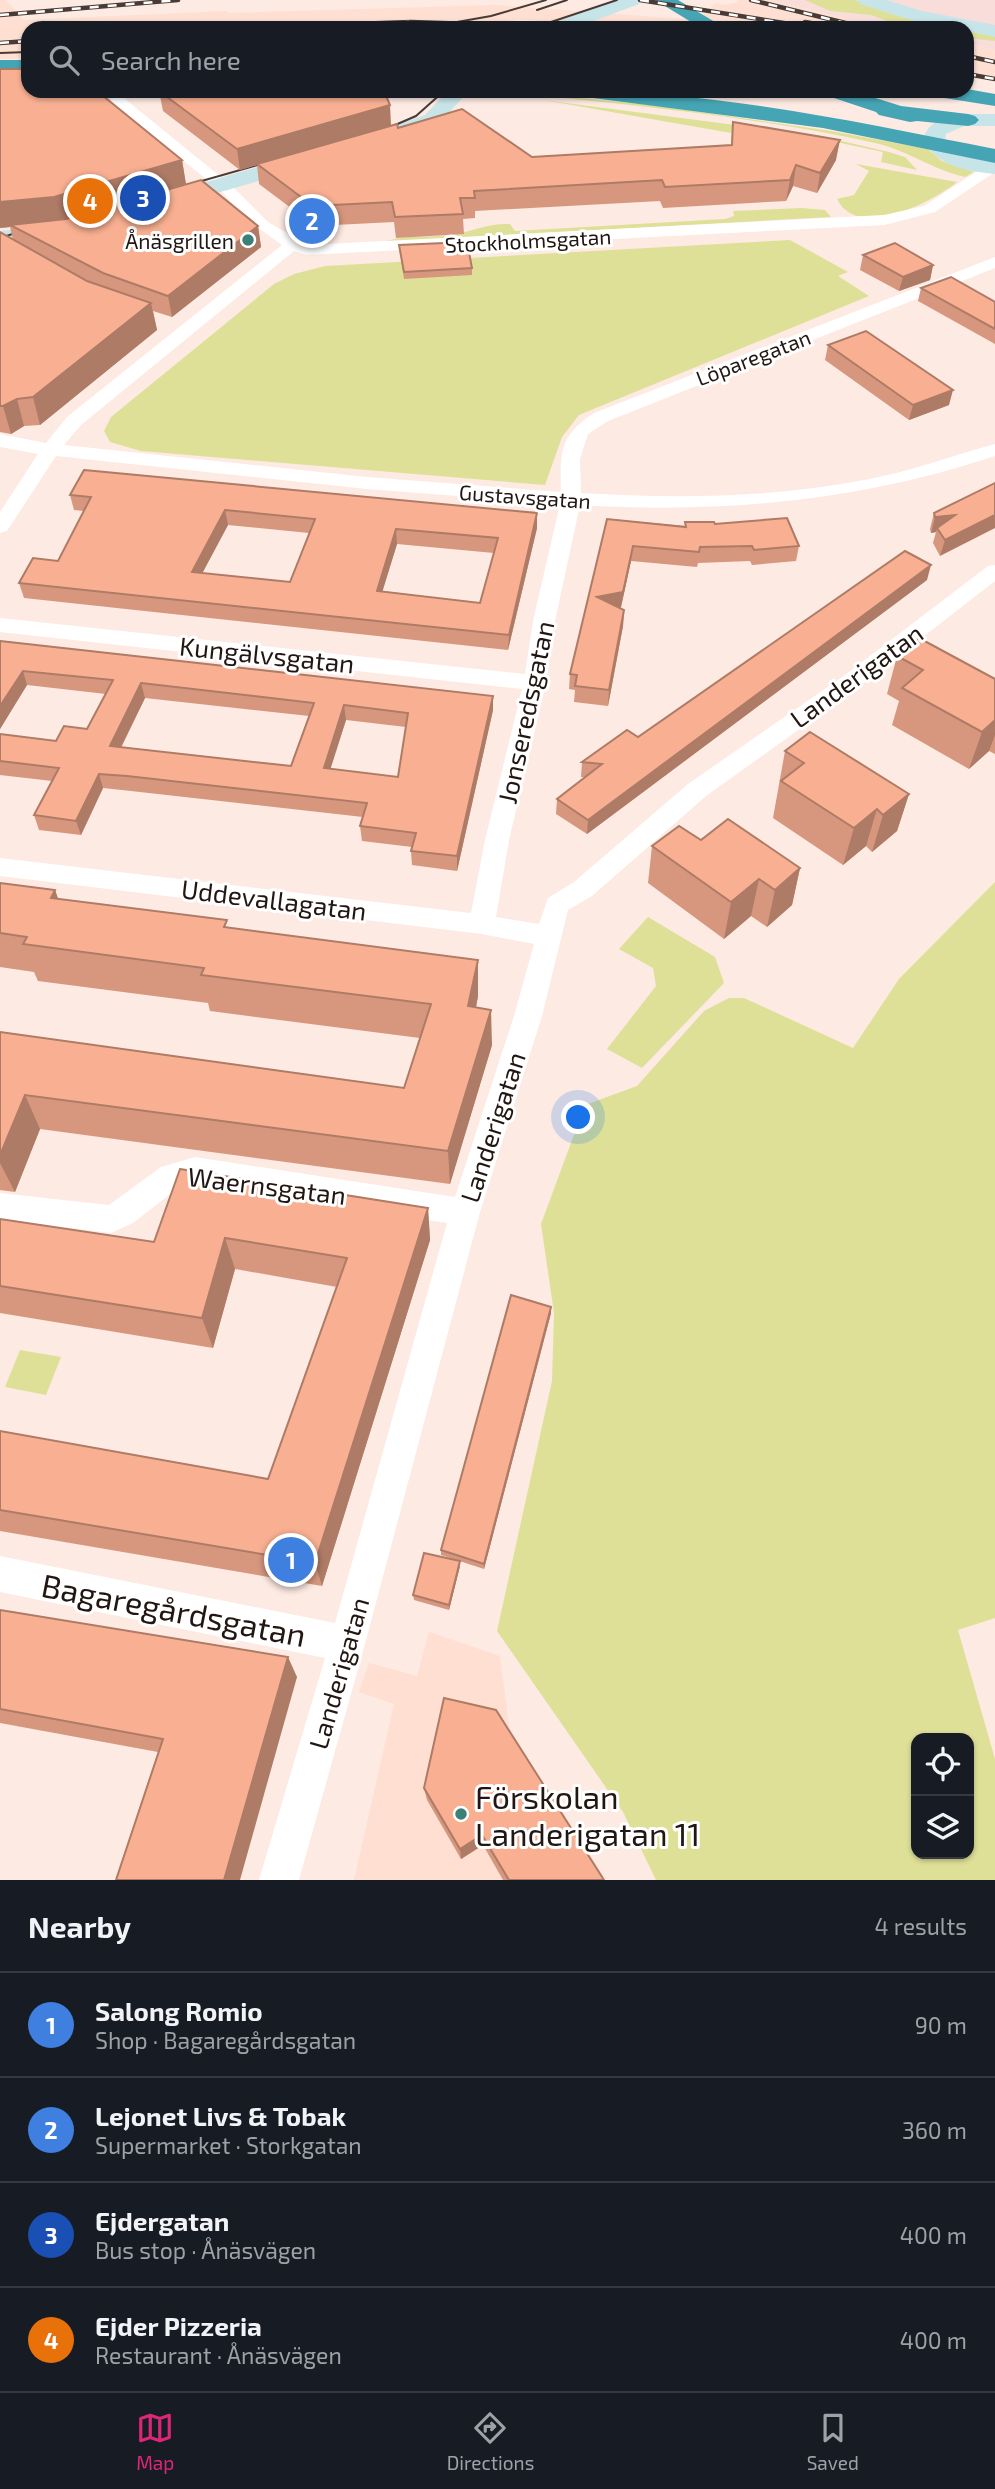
<!DOCTYPE html>
<meta charset="utf-8">
<style>
:root{--surface:#171b24;--page:#20242c;--text:#f1f3f6;--muted:#9ea1a6;--line:#363941;--accent:#db2777}
body{margin:0;font-family:"Exo 2",sans-serif;background:var(--page);color:var(--text)}
.controls{position:absolute;right:21px;bottom:21px;display:grid;overflow:hidden;border-radius:14px;box-shadow:0 2px 5px #0004}
.controls button{width:63px;height:63px;display:grid;place-items:center;padding:0;border:0;border-bottom:2px solid var(--line);background:var(--surface);color:var(--text);font:35px sans-serif}
.you{position:absolute;left:579px;top:1118px;width:24px;height:24px;margin:-18px;border:5px solid #fff;border-radius:50%;background:#1a73e8;box-shadow:0 0 0 10px #1a73e833}
.badge{display:grid;place-items:center;width:46px;height:46px;border-radius:50%;background:var(--accent);color:#fff;font-size:23px;font-weight:700}
.pin{position:absolute;translate:-50% -50%;border:4px solid #fff;box-shadow:0 2px 7px #0006}
.list{margin:0;padding:0;list-style:none}
h2{display:flex;justify-content:space-between;align-items:center;height:91px;margin:0;padding:0 28px;font-size:30px}
h2 small{font-size:23px;font-weight:400;color:var(--muted)}
.list li{display:grid;grid-template-columns:46px 1fr auto;gap:21px;align-items:center;box-sizing:border-box;height:105px;padding:0 28px;border-top:2px solid var(--line)}
.list b{display:block;font-size:26px;white-space:nowrap}
.list p{margin:0;font-size:23px;white-space:nowrap;color:var(--muted)}
.list em{font-size:23px;font-style:normal;color:var(--muted)}
.icon{flex:none;width:38px;height:38px;fill:none;stroke:currentColor;stroke-width:2;stroke-linecap:round;stroke-linejoin:round}
.map{position:relative;flex:none;width:995px;height:1880px;overflow:hidden}
.search{position:absolute;background:var(--surface);box-shadow:0 2px 5px #0004;left:21px;right:21px;top:21px;height:77px;display:flex;align-items:center;gap:18px;box-sizing:border-box;padding:0 24px;border-radius:21px;color:var(--muted);font-size:26px}
.sheet{height:511px;background:var(--surface)}
nav{display:flex;justify-content:space-around;align-items:center;box-sizing:border-box;height:98px;border-top:2px solid var(--line);background:var(--surface);font-size:19px;color:var(--muted)}
nav a{display:grid;justify-items:center;gap:4px}
nav .on{color:var(--accent)}
.map>svg:first-child{display:block}
.built{fill:#fedfd2}
.industrial{fill:#f8dddb}
.green{fill:#dee098;fill-rule:evenodd}
.lines{fill:none;stroke-linecap:round;stroke-linejoin:round}
.street{fill:#fff;fill-rule:evenodd}
.secondary{fill:#c7e4e8;fill-rule:evenodd}
.highway{fill:#45a5b4;fill-rule:evenodd}
.tram{stroke:#483b36;stroke-width:2}
.rail-casing{stroke:#483b36;stroke-width:4.5}
.rail{stroke:#fff;stroke-width:2.5;stroke-dasharray:9;stroke-linecap:butt}
.wall{fill:#d6977e;fill-rule:evenodd}
.shaded-wall{fill:#ae7b66}
.building{fill:#f9b092;stroke:#ae7b66;stroke-width:2;fill-rule:evenodd}
.poi-dot{fill:#3c8177;stroke:#fff;stroke-width:2.5}
.labels{text-anchor:middle;dominant-baseline:central;stroke-width:6;stroke-linejoin:round;paint-order:stroke}
.far-poi-label{font-size:21px;fill:#211612;stroke:#fff;text-anchor:end}
.far-street-label{font-size:21px;fill:#211612;stroke:#fff}
.street-label{font-size:26px;fill:#211612;stroke:#fff}
.near-street-label{font-size:32px;fill:#211612;stroke:#fff}
.near-poi-label{font-size:32px;fill:#211612;stroke:#fff;text-anchor:start}
</style>
<div class="map">
<svg width="995" height="1880" viewBox="0 0 995 1880">
<rect width="100%" height="100%" fill="#fdeae2"/>
<g class="built">
<polygon points="0,0 6,0 23,20 228,11 227,13 496,5 699,20 715,3 725,5 739,2 737,0 771,0 886,28 625,28 518,19 472,28 28,28 28,58 0,59"/>
<polygon points="967,44 995,50 995,81 967,76"/>
<polygon points="429,1632 500,1656 512,1749 595,1880 354,1880 394,1704 359,1692 369,1663 417,1676"/>
</g>
<polygon class="industrial" points="771,0 995,0 995,50 967,44 967,28 886,28"/>
<g class="green">
<polygon points="805,0 855,0 914,18 995,33 995,41 967,38 967,28 899,25 871,15 830,11"/>
<path d="M516,92L652,105L831,131L928,149L942,161L974,172L965,177C933,170 907,150 875,143C757,117 634,105 514,93Z"/>
<polygon points="543,100 820,136 889,152 905,157 917,170 881,162 883,152 836,142 828,150"/>
<path d="M856,164L957,182C932,202 858,241 837,199L854,195L869,171Z"/>
<path d="M801,208L825,210L831,217L384,242C410,233 431,239 456,234C476,230 489,223 510,224L515,231L725,219L734,216L733,211Z"/>
<polygon points="790,240 848,272 838,276 869,296 579,415 562,437 545,485 141,451 110,442 104,431 111,417 274,284 294,274 325,266"/>
<path d="M995,882V1618L958,1630L995,1759V1880H656L623,1812L497,1631L552,1381L554,1313L541,1224L585,1105L637,1086L704,1011L729,998H744L853,1048L899,979ZM916,1738H969V1854H916Z"/>
<polygon points="648,917 715,957 724,983 642,1068 607,1049 656,986 653,968 619,949"/>
<polygon points="20,1350 61,1357 46,1395 5,1387"/>
</g>
<g class="lines">
<path class="street" d="M120,91H142L125,99L232,186L268,222L308,245L884,215L924,206L988,164L995,163V172L935,212L884,225L306,255L294,251L81,425L64,445L367,477L561,492C560,452 559,436 594,413L995,257V268L608,421L588,434L580,459L581,493C681,499 785,498 883,476C921,468 957,454 995,444V456C860,501 721,514 580,505L555,621L546,683L509,840L496,917L539,924L548,898L574,882L688,784L845,675L988,566L995,565V581L861,685L706,796L592,896L568,910L542,1016L480,1212L365,1644L299,1880H259L325,1658L0,1592V1556L335,1623L447,1223L195,1183L182,1185L133,1223L111,1233L0,1219V1193L109,1205L161,1167L195,1157L455,1197L514,1016L534,944L482,934L0,876V858L471,913L485,840L522,689L0,632V618L525,674L533,621L560,504L367,489L56,456L7,531L0,533V512L38,454L0,447V434L46,443L67,417L282,245L246,219L222,192L111,102V96Z"/>
<g class="secondary">
<polygon points="615,0 641,0 639,4 575,28 548,28 551,24"/>
<path d="M858,0H886L922,11L995,25V37L967,31V28C930,28 895,15 860,4Z"/>
<polygon points="448,91 469,91 439,123 383,143 375,142 372,137 375,132 425,115"/>
<path d="M964,114H995V126H964L946,134L945,140L959,153L995,160V174C966,171 939,167 923,140C928,120 946,117 964,114Z"/>
<polygon points="309,152 317,154 320,159 317,164 162,209 154,207 151,202 154,197"/>
<polygon points="64,225 72,227 76,232 72,237 0,245 0,231"/>
</g>
<g class="highway">
<polygon points="655,0 678,0 725,28 701,28"/>
<rect x="0" y="60" width="28" height="12"/>
<polygon points="967,89 995,94 995,106 938,97 931,95 928,91"/>
<path d="M575,91C716,91 857,122 995,149V163L823,128L585,97L578,95Z"/>
<polygon points="822,91 853,91 901,106 968,114 975,116 979,120 975,124 968,126 917,121 910,122 879,115 876,112 825,95"/>
</g>
<g class="tram">
<polyline points="537,10 567,0"/>
<polyline points="423,28 491,16 546,0"/>
<polyline points="533,28 617,0"/>
<polyline points="0,53 28,52"/>
<polyline points="379,132 416,116 444,91"/>
<polyline points="184,186 275,160"/>
<polyline points="0,238 31,228"/>
</g>
<g class="rail-casing">
<g id="rail">
<polyline points="640,0 815,28"/>
<polyline points="751,0 866,28"/>
<polyline points="0,15 178,0"/>
<polyline points="805,22 840,28"/>
<polyline points="238,28 411,22 600,28"/>
<polyline points="0,43 28,41"/>
<polyline points="967,56 995,62"/>
<polyline points="967,74 995,79"/>
</g>
</g>
<use href="#rail" class="rail"/>
</g>
<g class="wall">
<polygon points="159,91 391,125 398,128 532,157 731,145 733,122 836,160 817,193 793,186 786,201 663,208 660,201 475,211 475,218 463,219 464,234 396,238 394,222 315,226 259,184 257,165 240,170 163,111"/>
<polygon points="182,160 186,184 258,226 261,247 172,317 153,311 157,330 40,425 24,426 11,434 0,432 0,232 13,240 10,227 0,228"/>
<polygon points="399,245 472,268 472,275 404,279"/>
<polygon points="863,255 933,265 930,280 899,291 860,270"/>
<polygon points="921,288 995,302 995,344 918,301"/>
<polygon points="828,345 949,405 909,420 825,360"/>
<polygon points="995,483 940,556 933,543 936,532 931,533 930,529 934,513"/>
<path d="M70,495L537,528L508,650L24,598L19,583L58,561L84,511L74,510ZM228,525L309,533L290,582L202,573ZM397,544L494,553L480,603L382,591Z"/>
<polygon points="607,519 685,526 685,522 715,524 799,546 796,561 752,565 750,561 698,563 697,567 631,561 621,607 619,608 624,610 623,626 608,706 574,702 575,690 569,689 570,674"/>
<polygon points="927,580 587,834 556,814 557,799 585,777 581,777 582,762 638,737"/>
<path d="M0,641L493,710L457,871L412,865L411,851L412,847L362,841L360,826L363,817L131,791L103,788L81,835L39,830L34,815L52,781L0,775V734L56,741L87,729L106,694L27,685L0,729ZM145,698L309,716L291,766L121,748ZM346,720L406,727L398,777L330,769Z"/>
<polygon points="897,656 995,679 995,754 989,751 969,769 892,725 899,701 887,694"/>
<polygon points="785,751 909,794 897,831 872,852 866,846 843,865 773,818"/>
<polygon points="701,840 800,868 792,905 767,927 751,916 724,939 648,883 652,846"/>
<polygon points="0,883 55,890 58,899 228,928 478,996 476,1008 492,1045 450,1184 40,1129 15,1192 0,1190 0,1032 404,1088 420,1038 210,1011 208,1003 38,981 34,972 0,967"/>
<polygon points="428,1208 430,1240 322,1586 0,1531 0,1431 268,1479 337,1287 235,1269 213,1348 0,1313 0,1219 154,1242"/>
<polygon points="551,1307 551,1313 484,1569 441,1555 441,1550"/>
<polygon points="460,1561 460,1566 449,1610 414,1600 413,1595"/>
<polygon points="0,1610 297,1677 158,1752 0,1723"/>
<polygon points="424,1788 604,1880 503,1880 483,1845 461,1859 427,1800"/>
</g>
<g class="shaded-wall">
<polygon points="390,105 391,125 240,170 237,149"/>
<polygon points="840,140 836,160 817,193 820,173"/>
<polygon points="182,160 186,185 60,222 10,225 10,227 0,228 0,202"/>
<polygon points="796,165 793,186 786,201 790,180"/>
<polygon points="258,226 261,247 172,317 168,296"/>
<polygon points="933,265 930,280 899,291 903,277"/>
<polygon points="151,303 157,330 40,425 33,397"/>
<polygon points="953,390 949,405 909,420 913,405"/>
<polygon points="17,399 24,426 11,434 3,406"/>
<polygon points="225,510 228,525 195,587 192,572"/>
<polygon points="537,513 537,528 508,650 509,635"/>
<polygon points="955,515 937,528 936,532 931,533 935,517"/>
<polygon points="995,515 995,528 940,556 945,540"/>
<polygon points="396,529 397,544 378,606 377,591"/>
<polygon points="633,546 631,561 621,607 596,613 597,597"/>
<polygon points="931,565 927,580 587,834 588,820"/>
<polygon points="624,610 623,626 608,706 609,690"/>
<polygon points="23,671 27,685 0,729 0,706"/>
<polygon points="141,683 145,698 114,761 110,746"/>
<polygon points="493,696 493,710 457,871 457,856"/>
<polygon points="344,705 346,720 326,783 324,768"/>
<polygon points="995,720 995,735 989,751 969,769 982,732"/>
<polygon points="99,774 103,788 81,835 76,821"/>
<polygon points="909,794 897,831 872,852 883,815"/>
<polygon points="877,809 866,846 843,865 854,828"/>
<polygon points="800,868 792,905 767,927 775,890"/>
<polygon points="759,879 751,916 724,939 731,902"/>
<polygon points="55,890 68,926 51,898"/>
<polygon points="478,960 478,996 469,1042 468,1006"/>
<polygon points="491,1010 492,1045 450,1184 448,1151"/>
<polygon points="25,1095 40,1129 15,1192 0,1163 0,1155"/>
<polygon points="428,1208 430,1240 322,1586 315,1563"/>
<polygon points="225,1238 235,1269 213,1348 202,1318"/>
<polygon points="551,1307 551,1313 484,1569 484,1564"/>
<polygon points="460,1561 460,1566 449,1610 449,1605"/>
<polygon points="288,1657 297,1677 240,1880 224,1880"/>
<polygon points="482,1835 483,1845 461,1859 460,1849"/>
</g>
<g class="building">
<polygon points="0,69 28,69 28,91 97,91 182,160 54,197 0,202"/>
<polygon points="159,91 384,91 390,105 237,149"/>
<polygon points="462,109 532,157 732,145 733,122 840,140 820,173 796,165 790,180 665,187 662,180 474,191 475,198 460,198 463,214 395,217 392,202 313,206 257,164 397,124 398,128"/>
<polygon points="201,180 258,226 168,296 103,273 10,225 66,219"/>
<polygon points="0,232 87,281 151,303 33,397 17,399 3,406 0,406"/>
<polygon points="467,242 472,268 404,272 399,245"/>
<polygon points="895,243 933,265 903,277 863,255"/>
<polygon points="951,277 995,302 995,329 921,288"/>
<polygon points="866,331 953,390 913,405 828,345"/>
<path d="M84,470L537,513L509,635L19,583L33,558L58,561L91,497L70,495ZM225,510L315,519L290,582L192,572ZM396,529L498,538L480,603L377,591Z"/>
<polygon points="995,483 995,515 945,540 937,528 955,515 935,517 934,513"/>
<polygon points="787,518 799,546 754,550 752,546 700,547 699,552 633,546 623,592 597,597 624,610 609,690 575,686 577,675 570,674 607,519 686,527 685,522 714,522 715,524"/>
<polygon points="905,551 931,565 588,820 557,799 602,764 582,762 627,730 638,737"/>
<polygon points="919,638 995,679 995,720 982,732 902,688 923,670 897,656"/>
<path d="M0,641L493,696L457,856L411,851L416,833L360,826L367,803L127,776L99,774L76,821L34,815L59,768L0,761V734L56,741L64,726L87,729L113,680L23,671L0,706ZM141,683L314,703L291,766L110,746ZM344,705L408,713L398,777L324,768Z"/>
<polygon points="810,732 909,794 883,815 877,809 854,828 781,781 804,763 785,751"/>
<polygon points="728,819 800,868 775,890 759,879 731,902 652,846 679,826 701,840"/>
<polygon points="0,883 55,890 51,898 227,920 224,927 478,960 468,1006 491,1010 448,1151 25,1095 0,1155 0,1032 404,1088 431,1004 201,975 204,968 23,944 27,937 0,933"/>
<polygon points="180,1169 428,1208 315,1563 0,1510 0,1431 268,1479 347,1258 225,1238 202,1318 0,1286 0,1219 154,1242"/>
<polygon points="511,1295 551,1307 484,1564 441,1550"/>
<polygon points="424,1553 460,1561 449,1605 413,1595"/>
<polygon points="0,1610 288,1657 224,1880 116,1880 163,1739 0,1709"/>
<polygon points="444,1698 496,1710 604,1880 509,1880 482,1835 460,1849 424,1788"/>
</g>
<g class="poi-dot">
<circle cx="248" cy="240" r="7"/>
<circle cx="461" cy="1814" r="7"/>
</g>
<g class="labels">
<g class="far-poi-label">
<text x="234" y="240">Ånäsgrillen</text>
</g>
<g class="far-street-label">
<text transform="translate(528 240) rotate(-3)">Stockholmsgatan</text>
<text transform="translate(753 357) rotate(-21)">Löparegatan</text>
<text transform="translate(525 496) rotate(4)">Gustavsgatan</text>
</g>
<g class="street-label">
<text transform="translate(267 654) rotate(6)">Kungälvsgatan</text>
<text transform="translate(856 675) rotate(-36)">Landerigatan</text>
<text transform="translate(525 712) rotate(-78)">Jonseredsgatan</text>
<text transform="translate(274 899) rotate(7)">Uddevallagatan</text>
<text transform="translate(492 1127) rotate(-72)">Landerigatan</text>
<text transform="translate(267 1185) rotate(7)">Waernsgatan</text>
<text transform="translate(338 1673) rotate(-74)">Landerigatan</text>
</g>
<g class="near-street-label">
<text transform="translate(174 1609) rotate(11)">Bagaregårdsgatan</text>
</g>
<g class="near-poi-label">
<text x="475" y="1796">Förskolan<tspan x="475" dy="37">Landerigatan 11</tspan></text>
</g>
</g>
</svg>
<div class="controls">
<button><svg class="icon" aria-label="locate" viewBox="0 0 24 24"><circle cx="12" cy="12" r="6"/><path d="M12 2v4M12 18v4M2 12h4M18 12h4"/></svg></button>
<button><svg class="icon" aria-label="layers" viewBox="0 0 24 24"><path d="M12 4l9 5-9 5-9-5zM3 14l9 5 9-5"/></svg></button>
</div>
<div class="you"></div>
<div class="pin badge" style="left:291px;top:1560px;background:#3f7fe0">1</div>
<div class="pin badge" style="left:312px;top:221px;background:#3f7fe0">2</div>
<div class="pin badge" style="left:143px;top:198px;background:#1a4fb4">3</div>
<div class="pin badge" style="left:90px;top:201px;background:#e8710a">4</div>
<div class="search"><svg class="icon" aria-label="search" viewBox="0 0 24 24"><circle cx="10" cy="10" r="6"/><path d="M15 15l6 6"/></svg>Search here</div>
</div>
<section class="sheet">
<h2>Nearby<small>4 results</small></h2>
<ul class="list">
<li><span class="badge" style="background:#3f7fe0">1</span><div><b>Salong Romio</b><p>Shop · Bagaregårdsgatan</p></div><em>90 m</em></li>
<li><span class="badge" style="background:#3f7fe0">2</span><div><b>Lejonet Livs &amp; Tobak</b><p>Supermarket · Storkgatan</p></div><em>360 m</em></li>
<li><span class="badge" style="background:#1a4fb4">3</span><div><b>Ejdergatan</b><p>Bus stop · Ånäsvägen</p></div><em>400 m</em></li>
<li><span class="badge" style="background:#e8710a">4</span><div><b>Ejder Pizzeria</b><p>Restaurant · Ånäsvägen</p></div><em>400 m</em></li>
</ul>
</section>
<nav>
<a class="on"><svg class="icon" aria-label="map" viewBox="0 0 24 24"><path d="M3 6l6-2 6 2 6-2v14l-6 2-6-2-6 2zM9 4v14M15 6v14"/></svg>Map</a>
<a><svg class="icon" aria-label="directions" viewBox="0 0 24 24"><path d="M12 3l9 9-9 9-9-9zM9 14v-3h6M13 9l2 2-2 2"/></svg>Directions</a>
<a><svg class="icon" aria-label="saved" viewBox="0 0 24 24"><path d="M7 4h10v16l-5-4-5 4z"/></svg>Saved</a>
</nav>
